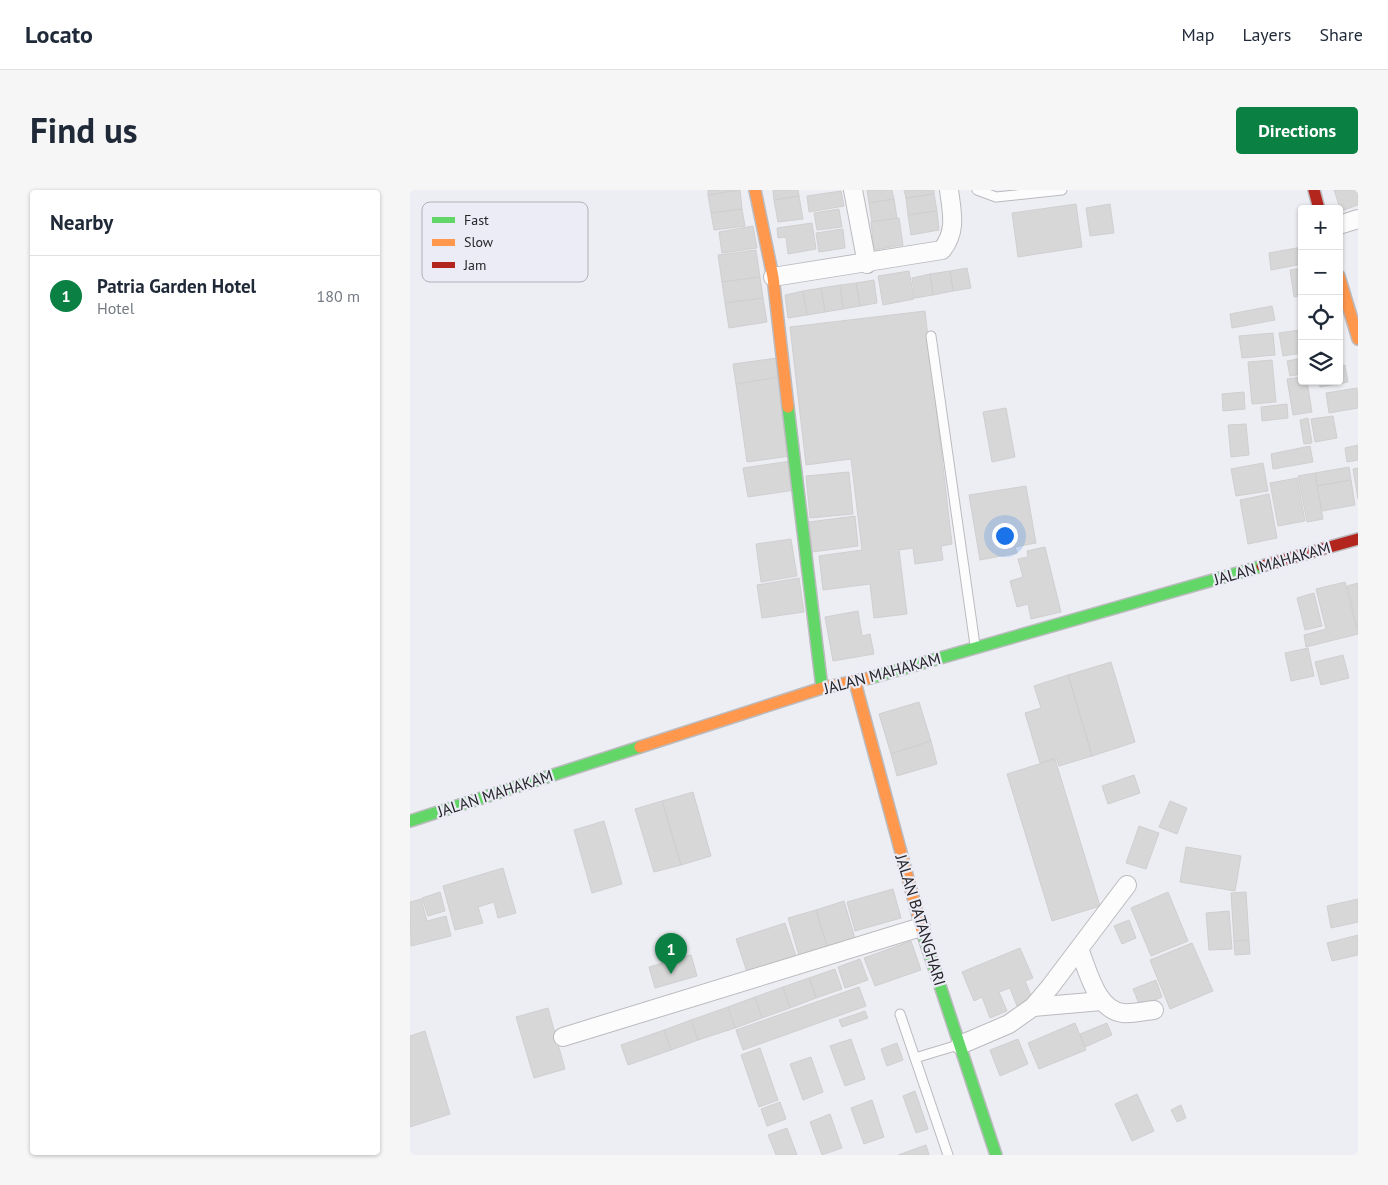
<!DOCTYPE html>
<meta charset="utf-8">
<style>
:root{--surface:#fff;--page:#f6f6f7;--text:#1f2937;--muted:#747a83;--line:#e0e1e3;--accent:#0b8043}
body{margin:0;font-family:"PT Sans",sans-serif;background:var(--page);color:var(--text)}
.controls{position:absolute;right:15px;top:15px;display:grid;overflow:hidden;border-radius:5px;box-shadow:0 1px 4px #0004}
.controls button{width:45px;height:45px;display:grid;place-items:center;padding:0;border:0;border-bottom:1px solid var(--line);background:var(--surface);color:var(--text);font:25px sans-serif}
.you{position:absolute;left:594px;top:345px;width:18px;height:18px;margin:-12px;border:4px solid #fff;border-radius:50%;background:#1a73e8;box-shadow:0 0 0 8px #1a73e833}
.badge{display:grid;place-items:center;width:32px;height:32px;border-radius:50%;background:var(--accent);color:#fff;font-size:16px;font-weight:700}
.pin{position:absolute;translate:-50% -41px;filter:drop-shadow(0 1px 2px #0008)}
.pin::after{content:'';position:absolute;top:26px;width:18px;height:15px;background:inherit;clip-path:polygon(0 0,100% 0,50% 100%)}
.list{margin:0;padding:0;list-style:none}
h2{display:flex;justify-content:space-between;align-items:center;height:65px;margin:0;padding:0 20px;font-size:21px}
h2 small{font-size:16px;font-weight:400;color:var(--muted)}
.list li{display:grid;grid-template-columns:32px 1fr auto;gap:15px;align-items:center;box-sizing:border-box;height:80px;padding:0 20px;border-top:1px solid var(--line)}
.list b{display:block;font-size:19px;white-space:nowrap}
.list p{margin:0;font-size:16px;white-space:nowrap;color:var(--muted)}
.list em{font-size:16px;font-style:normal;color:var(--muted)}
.icon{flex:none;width:28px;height:28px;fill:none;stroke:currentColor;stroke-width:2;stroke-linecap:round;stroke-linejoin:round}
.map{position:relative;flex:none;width:948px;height:965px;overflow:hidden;border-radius:5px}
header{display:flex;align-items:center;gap:30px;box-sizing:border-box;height:70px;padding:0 25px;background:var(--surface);border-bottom:1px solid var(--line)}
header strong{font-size:24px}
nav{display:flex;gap:28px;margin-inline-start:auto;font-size:18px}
.intro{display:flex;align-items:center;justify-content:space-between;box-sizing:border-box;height:120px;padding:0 30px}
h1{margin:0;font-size:35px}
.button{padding:12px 22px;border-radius:5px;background:var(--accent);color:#fff;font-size:18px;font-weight:700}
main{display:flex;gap:30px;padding:0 30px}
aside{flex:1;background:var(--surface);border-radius:5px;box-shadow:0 1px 4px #0004}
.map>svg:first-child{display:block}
.building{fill:#d8d7d8;stroke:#d0cfd0}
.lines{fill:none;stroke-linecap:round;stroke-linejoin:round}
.lane-casing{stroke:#bbbbbf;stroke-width:11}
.street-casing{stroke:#bbbbbf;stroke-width:20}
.fast-casing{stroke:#bbbbbf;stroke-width:14}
.slow-casing{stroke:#bbbbbf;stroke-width:14}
.jam-casing{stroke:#bbbbbf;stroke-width:14}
.lane{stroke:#fcfcfd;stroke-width:9}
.street{stroke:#fcfcfd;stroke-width:18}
.fast{stroke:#63d668;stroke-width:11}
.slow{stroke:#ff974d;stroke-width:11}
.jam{stroke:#b3261e;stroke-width:11}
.labels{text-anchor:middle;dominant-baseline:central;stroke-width:4.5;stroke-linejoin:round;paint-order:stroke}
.street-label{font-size:16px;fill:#262629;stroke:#ebecf5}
.key{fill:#ebecf5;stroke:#b0b1b8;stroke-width:1}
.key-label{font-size:14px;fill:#262629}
</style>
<header>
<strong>Locato</strong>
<nav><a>Map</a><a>Layers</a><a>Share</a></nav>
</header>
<div class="intro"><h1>Find us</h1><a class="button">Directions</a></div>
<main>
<aside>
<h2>Nearby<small></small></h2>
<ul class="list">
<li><span class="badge">1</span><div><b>Patria Garden Hotel</b><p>Hotel</p></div><em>180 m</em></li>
</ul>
</aside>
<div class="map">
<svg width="948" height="965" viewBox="0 0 948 965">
<rect width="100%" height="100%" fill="#edeef3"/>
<g class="building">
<polygon points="298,0 330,0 298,5"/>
<polygon points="330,0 332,19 301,23 298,5"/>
<polygon points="363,0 388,0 389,6 364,10"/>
<polygon points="457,0 482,0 484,9 459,13"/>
<polygon points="494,0 524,0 524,4 496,8"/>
<polygon points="924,0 948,0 948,15 931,21"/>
<polygon points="431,1 434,16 399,22 397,6"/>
<polygon points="524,4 527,21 498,25 496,8"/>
<polygon points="389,6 393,29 368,32 364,10"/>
<polygon points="484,9 487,28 462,32 459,13"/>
<polygon points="666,14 672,57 608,67 602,23"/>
<polygon points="700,14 704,43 680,46 676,18"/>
<polygon points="332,19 335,36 304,40 301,23"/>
<polygon points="429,19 432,37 407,40 404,23"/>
<polygon points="527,21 529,40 501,45 498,25"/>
<polygon points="489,28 493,55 464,60 461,32"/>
<polygon points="402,33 406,59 378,64 376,47 368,48 367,38"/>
<polygon points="343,36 347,58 312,63 309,42"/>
<polygon points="433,39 435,58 409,62 406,43"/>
<polygon points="892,57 892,74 861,80 859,63"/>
<polygon points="346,60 350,87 312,92 308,65"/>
<polygon points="557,78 561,98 543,101 540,81"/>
<polygon points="892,78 892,105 884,107 880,80"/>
<polygon points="499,81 504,109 473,115 468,86"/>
<polygon points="540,81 543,101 523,105 520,84"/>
<polygon points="520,84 523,105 505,108 502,88"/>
<polygon points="350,87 353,108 315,113 312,92"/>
<polygon points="464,90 467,113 450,116 446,93"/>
<polygon points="446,93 450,116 433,119 430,95"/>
<polygon points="430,95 433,119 415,122 411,98"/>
<polygon points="411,98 415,122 397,125 393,101"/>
<polygon points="393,101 397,125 378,128 375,105"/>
<polygon points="353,108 357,132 319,138 315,113"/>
<polygon points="862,116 865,130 822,138 820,124"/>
<polygon points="515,121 542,354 531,356 533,370 505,374 503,358 489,360 497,424 464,428 460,394 413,400 409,366 452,360 441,269 396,275 380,137"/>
<polygon points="890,140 892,163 873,166 869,143"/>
<polygon points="863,143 865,165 832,168 829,146"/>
<polygon points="367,168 370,187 326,194 323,174"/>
<polygon points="892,168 892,184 880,186 877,171"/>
<polygon points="862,170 866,212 842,214 838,172"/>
<polygon points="935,175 938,192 910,197 909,191 929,191 929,176"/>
<polygon points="370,187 381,266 337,272 326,194"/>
<polygon points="892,187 892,191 897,191 902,222 883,225 877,189"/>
<polygon points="947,198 948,218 919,223 916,203"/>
<polygon points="834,202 835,219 813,221 812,204"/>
<polygon points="877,214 878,228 852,231 851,217"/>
<polygon points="596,218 605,267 582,272 573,222"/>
<polygon points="923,226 927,248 905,252 901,229"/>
<polygon points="898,228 902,253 894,254 890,230"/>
<polygon points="836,234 839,265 821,267 818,235"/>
<polygon points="948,255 948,270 937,272 935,258"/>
<polygon points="900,256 903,272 863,279 861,264"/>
<polygon points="381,271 385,300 338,307 333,278"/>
<polygon points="853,273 858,301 826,306 821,279"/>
<polygon points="939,277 941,290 907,296 905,283"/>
<polygon points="948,278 948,309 943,279"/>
<polygon points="439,282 443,324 400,328 396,286"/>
<polygon points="905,283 913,329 897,332 888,286"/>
<polygon points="887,288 895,331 868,336 860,293"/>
<polygon points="941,290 945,315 912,321 907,296"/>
<polygon points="616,296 626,353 605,357 607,363 570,370 559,305"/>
<polygon points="859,304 867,348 838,354 830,310"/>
<polygon points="445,326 448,356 402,362 399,332"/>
<polygon points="381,349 387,386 351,392 346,354"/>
<polygon points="635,357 651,422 621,429 618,414 607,417 600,391 613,387 608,369 618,367 617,361"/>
<polygon points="389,388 394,422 352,428 347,395"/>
<polygon points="935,392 948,444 896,457 894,445 916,439 906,399"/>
<polygon points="948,393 948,441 937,396"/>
<polygon points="904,403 912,436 895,440 887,408"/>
<polygon points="448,421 452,446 460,444 464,464 423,471 415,427"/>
<polygon points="898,458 904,486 881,491 875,463"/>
<polygon points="933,465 939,488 911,495 905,472"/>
<polygon points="701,472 725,552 682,566 658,485"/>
<polygon points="658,485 682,566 649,576 646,568 630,573 615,523 631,518 624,496"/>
<polygon points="509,512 521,551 481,564 469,524"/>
<polygon points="521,551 527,574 487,586 481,564"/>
<polygon points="645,569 690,716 642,731 597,584"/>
<polygon points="724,585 730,603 698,614 692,596"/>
<polygon points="283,602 301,666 271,675 252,611"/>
<polygon points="252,611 271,675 244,682 225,619"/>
<polygon points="760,611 777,618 767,644 749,637"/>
<polygon points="194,631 212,694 182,703 164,640"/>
<polygon points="729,636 749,643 736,679 716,673"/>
<polygon points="776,657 831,666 825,701 770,692"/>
<polygon points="93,678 106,723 88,728 84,712 68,717 73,733 45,740 33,696"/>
<polygon points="483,699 491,728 445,741 437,712"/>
<polygon points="30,702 35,721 18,726 12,708"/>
<polygon points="758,702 778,751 741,766 721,718"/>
<polygon points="836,702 839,750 824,751 821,703"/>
<polygon points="11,709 17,731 36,726 41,746 1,756 0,712"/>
<polygon points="948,709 948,732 921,738 917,716"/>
<polygon points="434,711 446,752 418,760 406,720"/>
<polygon points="406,720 418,760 390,769 378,728"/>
<polygon points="819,721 822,759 799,760 796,723"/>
<polygon points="719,730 726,748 712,754 704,736"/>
<polygon points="375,733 386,766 337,782 326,749"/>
<polygon points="948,745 948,765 922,771 917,753"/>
<polygon points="839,750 840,764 825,765 824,751"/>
<polygon points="501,751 511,780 465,796 454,768"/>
<polygon points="782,753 803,801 760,819 740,770"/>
<polygon points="610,758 623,788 615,791 623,810 607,816 600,798 589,802 597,821 580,828 572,807 564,811 552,782"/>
<polygon points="281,765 287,786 245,798 239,777"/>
<polygon points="450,769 458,790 435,798 428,777"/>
<polygon points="425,779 432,799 406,808 399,788"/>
<polygon points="399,788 406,808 380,818 373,797"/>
<polygon points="746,790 752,807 730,816 723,799"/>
<polygon points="373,797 380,818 352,828 345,807"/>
<polygon points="449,797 456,816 333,860 326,840"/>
<polygon points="345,807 352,828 325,838 318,817"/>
<polygon points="318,817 325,838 288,850 281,830"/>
<polygon points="138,818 155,879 124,888 106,827"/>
<polygon points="455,821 458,828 432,837 429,830"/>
<polygon points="281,830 288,850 261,860 254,840"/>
<polygon points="665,833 676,860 629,879 618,853"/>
<polygon points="697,833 702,845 675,857 670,844"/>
<polygon points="254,840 261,860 218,875 211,855"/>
<polygon points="15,841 40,924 0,937 0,846"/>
<polygon points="441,849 455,889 435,896 420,856"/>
<polygon points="608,849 618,874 590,886 580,860"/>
<polygon points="487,853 493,870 477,876 471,859"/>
<polygon points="350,858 368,910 349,917 331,865"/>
<polygon points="401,867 413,902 393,910 380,874"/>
<polygon points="505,901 518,939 506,943 493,906"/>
<polygon points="727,904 744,941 722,951 705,914"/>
<polygon points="462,910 474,947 454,954 441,918"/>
<polygon points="370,912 376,929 357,936 351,919"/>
<polygon points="771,915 776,928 767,932 761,920"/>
<polygon points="420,924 432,958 412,965 400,932"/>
<polygon points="377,938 387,965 366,965 358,945"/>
<polygon points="516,955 519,965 488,965"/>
</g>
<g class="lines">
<g class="lane-casing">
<g id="lane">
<polyline points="567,0 586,7 652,0"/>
<polyline points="521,146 565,455"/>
<polyline points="490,824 538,965"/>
<polyline points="505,868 548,855"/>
</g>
</g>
<g class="street-casing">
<g id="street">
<polyline points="443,0 457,74"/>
<polyline points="929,35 948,29"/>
<path d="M363,87L532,60C547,41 542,23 539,0"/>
<path d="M669,759C678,780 686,820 713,823C722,824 734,821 744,820"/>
<polyline points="623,817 692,811"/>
<polyline points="153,847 511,737"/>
<polyline points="550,855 599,834 623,817 640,797 717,695"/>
</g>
</g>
<g class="fast-casing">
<g id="fast">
<polyline points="378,217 412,498"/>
<polyline points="460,488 852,376"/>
<polyline points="0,631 230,557"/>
<polyline points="513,744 586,965"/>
</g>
</g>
<g class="slow-casing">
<g id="slow">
<polyline points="345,0 363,87 378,217"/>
<polyline points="929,86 948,149"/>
<polyline points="445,492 513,744"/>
<polyline points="230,557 412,498 460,488"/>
</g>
</g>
<g class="jam-casing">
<g id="jam">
<polyline points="904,0 909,19"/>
<polyline points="852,376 948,349"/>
</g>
</g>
<use href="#lane" class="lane"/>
<use href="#street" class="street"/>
<use href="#fast" class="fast"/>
<use href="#slow" class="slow"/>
<use href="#jam" class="jam"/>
</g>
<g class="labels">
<g class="street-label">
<text transform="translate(862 373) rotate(-16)">JALAN MAHAKAM</text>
<text transform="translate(472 483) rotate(-15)">JALAN MAHAKAM</text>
<text transform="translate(85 603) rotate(-18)">JALAN MAHAKAM</text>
<text transform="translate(511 730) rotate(73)">JALAN BATANGHARI</text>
</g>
</g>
<rect x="12" y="12" width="166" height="80" rx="8" class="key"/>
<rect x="22" y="27" width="23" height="6" fill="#63d668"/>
<rect x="22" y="49" width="23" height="7" fill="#ff974d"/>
<rect x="22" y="72" width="23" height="6" fill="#b3261e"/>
<g class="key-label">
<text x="54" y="35">Fast</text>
<text x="54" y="57">Slow</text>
<text x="54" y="80">Jam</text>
</g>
</svg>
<div class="controls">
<button>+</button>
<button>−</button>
<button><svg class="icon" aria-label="locate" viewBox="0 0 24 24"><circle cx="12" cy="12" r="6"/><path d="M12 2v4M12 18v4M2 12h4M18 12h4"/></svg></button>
<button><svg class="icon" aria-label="layers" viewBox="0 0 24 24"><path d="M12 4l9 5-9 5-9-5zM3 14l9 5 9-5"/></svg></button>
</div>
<div class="you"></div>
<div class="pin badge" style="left:261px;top:784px">1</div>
</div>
</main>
